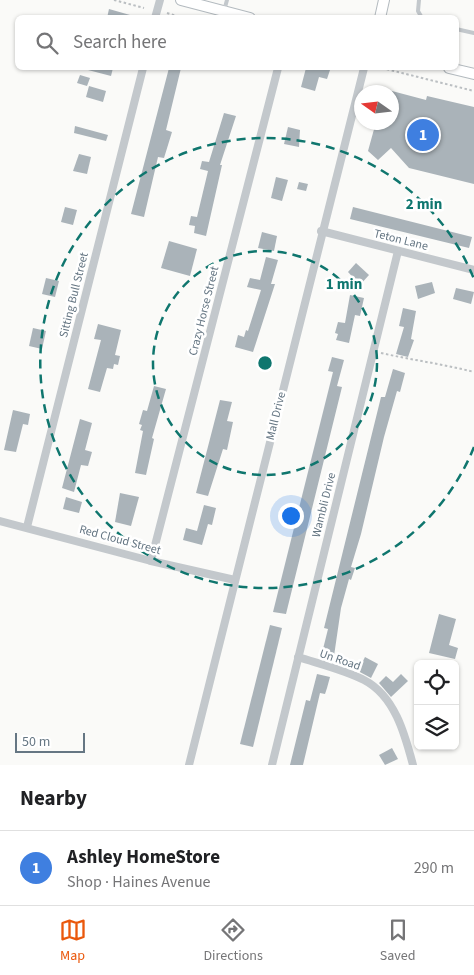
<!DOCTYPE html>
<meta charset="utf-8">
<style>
:root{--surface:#fff;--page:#f6f6f6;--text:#202124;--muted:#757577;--line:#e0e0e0;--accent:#ea580c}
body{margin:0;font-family:"Source Sans 3",sans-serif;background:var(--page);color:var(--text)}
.controls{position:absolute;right:15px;bottom:15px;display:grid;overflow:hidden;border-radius:8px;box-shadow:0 1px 4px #0004}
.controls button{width:45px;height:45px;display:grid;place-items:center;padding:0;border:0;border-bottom:1px solid var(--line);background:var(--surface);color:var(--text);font:25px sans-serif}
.compass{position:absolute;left:354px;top:85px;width:45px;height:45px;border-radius:50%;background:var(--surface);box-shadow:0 1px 4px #0004;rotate:284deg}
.scale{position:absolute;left:15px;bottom:12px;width:70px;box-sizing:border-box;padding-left:5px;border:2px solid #657683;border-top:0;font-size:14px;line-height:18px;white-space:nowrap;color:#657683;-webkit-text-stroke:4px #fff;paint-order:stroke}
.you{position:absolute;left:290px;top:515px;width:18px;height:18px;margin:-12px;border:4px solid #fff;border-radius:50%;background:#1a73e8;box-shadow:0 0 0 8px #1a73e833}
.badge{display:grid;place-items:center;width:32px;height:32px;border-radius:50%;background:var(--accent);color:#fff;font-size:16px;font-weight:700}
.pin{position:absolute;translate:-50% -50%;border:2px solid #fff;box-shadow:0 1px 5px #0006}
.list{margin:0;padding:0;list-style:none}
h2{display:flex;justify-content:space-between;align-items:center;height:65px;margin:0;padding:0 20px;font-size:21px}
h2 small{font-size:16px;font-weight:400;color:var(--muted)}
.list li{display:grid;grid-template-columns:32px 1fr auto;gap:15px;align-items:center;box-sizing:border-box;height:75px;padding:0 20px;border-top:1px solid var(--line)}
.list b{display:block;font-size:19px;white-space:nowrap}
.list p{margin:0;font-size:16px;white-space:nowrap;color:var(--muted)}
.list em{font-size:16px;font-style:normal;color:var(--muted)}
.icon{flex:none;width:28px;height:28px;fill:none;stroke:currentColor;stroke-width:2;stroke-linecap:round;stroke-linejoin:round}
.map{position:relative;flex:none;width:474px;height:765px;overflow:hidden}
.search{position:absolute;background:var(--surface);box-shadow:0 1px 4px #0004;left:15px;right:15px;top:15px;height:55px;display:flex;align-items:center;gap:12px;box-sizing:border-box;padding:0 18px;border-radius:8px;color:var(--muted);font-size:19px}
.sheet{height:140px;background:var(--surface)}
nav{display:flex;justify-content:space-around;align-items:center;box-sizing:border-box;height:70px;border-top:1px solid var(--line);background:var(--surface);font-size:14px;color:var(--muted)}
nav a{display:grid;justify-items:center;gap:2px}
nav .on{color:var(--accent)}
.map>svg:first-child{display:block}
.building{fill:#aab3b9}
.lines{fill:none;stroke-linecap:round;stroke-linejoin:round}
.secondary-casing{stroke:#b3babf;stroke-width:12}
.path{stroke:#bbbfc2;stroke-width:2;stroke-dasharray:2.5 2.5;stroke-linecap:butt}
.lane{stroke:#c3c8cc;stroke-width:4}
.street{stroke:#c3c8cc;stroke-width:8}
.secondary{stroke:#fff;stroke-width:10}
.ring{fill:none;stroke:#0f766e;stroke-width:2.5;stroke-dasharray:9 6}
.labels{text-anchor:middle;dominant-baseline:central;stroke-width:5;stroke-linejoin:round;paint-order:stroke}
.street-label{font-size:12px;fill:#657683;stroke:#fff}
.centre{fill:#0f766e;stroke:#fff;stroke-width:2.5}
.ring-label{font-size:15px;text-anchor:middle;font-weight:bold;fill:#0f766e;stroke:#fff;stroke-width:5;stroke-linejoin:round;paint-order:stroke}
</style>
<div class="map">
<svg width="474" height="765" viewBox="0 0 474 765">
<rect width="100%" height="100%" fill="#fafaf8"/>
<g class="building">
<polygon points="109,9 130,15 130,18 107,18"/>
<polygon points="88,68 113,68 111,76 88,70"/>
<polygon points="169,68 181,68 166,130 172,132 164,158 158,157 144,217 131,214"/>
<polygon points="306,68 330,70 327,79 319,77 315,91 301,87"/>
<polygon points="80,75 90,78 87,86 77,83"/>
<polygon points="89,86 106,91 103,102 86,97"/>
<polygon points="392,91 426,100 427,96 474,107 474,184 409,168 391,148 378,160 368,151 376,122 392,122"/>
<polygon points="224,113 236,116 220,165 222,165 206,236 194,233 195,226 189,225 191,216 197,217 208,171 200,169 202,161 209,162"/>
<polygon points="75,126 108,135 106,141 74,133"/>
<polygon points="288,127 300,130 299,147 284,144"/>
<polygon points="79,154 91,157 87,174 73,171"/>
<polygon points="276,177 288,180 282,201 271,198"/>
<polygon points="299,182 308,184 306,191 297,189"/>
<polygon points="65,207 77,210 73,225 61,222"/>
<polygon points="353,207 472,237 469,248 350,219"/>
<polygon points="262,232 277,236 274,251 258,248"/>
<polygon points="169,241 197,249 190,276 161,268"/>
<polygon points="266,257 278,260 271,284 275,284 253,352 235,347 238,335 244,337 246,330 248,331 261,290 247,287 250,278 260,280"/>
<polygon points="356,263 369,275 360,285 348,272"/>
<polygon points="46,278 59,281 55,297 42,294"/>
<polygon points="432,282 435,293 418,299 415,286"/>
<polygon points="456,288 474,292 471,304 453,299"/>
<polygon points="350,295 364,298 360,316 355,315 349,343 336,340 338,334 335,333 338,322 345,323"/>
<polygon points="403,308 416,311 411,339 414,340 408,357 396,354 404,327 399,326"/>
<polygon points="98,324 121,330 115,355 120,356 118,365 114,364 113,369 107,368 100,392 88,389 101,340 94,339"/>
<polygon points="33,328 46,331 42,349 29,346"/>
<polygon points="332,357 344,360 337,386 342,387 286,614 273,612 333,372 328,371"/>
<polygon points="393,369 405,373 400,392 397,391 384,437 361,534 351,567 355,568 351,580 349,579 341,608 334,656 322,653 328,629 324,628 381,397 385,397"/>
<polygon points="154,386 166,389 152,438 154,439 146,475 135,473 143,431 140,430 142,425 139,424 143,410 147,411"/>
<polygon points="220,400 232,402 227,421 233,422 227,450 223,449 208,496 196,493"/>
<polygon points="13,410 30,414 28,425 23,424 16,452 4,450"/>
<polygon points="80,419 92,423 85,450 92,452 88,466 81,465 74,492 62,488"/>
<polygon points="120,493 139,497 131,526 115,522"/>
<polygon points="66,497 82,502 79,513 63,509"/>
<polygon points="204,505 216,508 212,525 208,524 202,545 183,540 186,528 197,531"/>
<polygon points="439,614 456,619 449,645 458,648 455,659 429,653"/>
<polygon points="270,625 282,628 253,747 240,744"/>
<polygon points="365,657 378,664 371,678 358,671"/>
<polygon points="317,674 330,677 327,688 325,694 320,693 303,765 290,765 306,700 310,701"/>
<polygon points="401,674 408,681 391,697 379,683 386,676 393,682"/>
<polygon points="392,748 398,759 385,765 379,755"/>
</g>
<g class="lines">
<g class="secondary-casing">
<g id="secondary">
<polyline points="181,0 250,18"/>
<polyline points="380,18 384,0"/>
<polyline points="449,68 474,74"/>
</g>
</g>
<g class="path">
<polyline points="114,0 144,8"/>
<polyline points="167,13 183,18"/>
<polyline points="382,68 474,91"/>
<path d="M381,353C412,360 443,364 474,372"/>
</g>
<g class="lane">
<polyline points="419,0 418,11 422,18"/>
<polyline points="224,11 227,0"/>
<polyline points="456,29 474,33"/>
</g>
<g class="street">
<polyline points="155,18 160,0"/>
<polyline points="321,231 474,270"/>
<polyline points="0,521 151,561 235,580"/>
<polyline points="27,527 143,68"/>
<polyline points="151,561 278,68"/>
<path d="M298,657C320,664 345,670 364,680C395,696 405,735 413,765"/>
<polyline points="189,765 364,68"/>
<polyline points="272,765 398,251"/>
</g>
<use href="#secondary" class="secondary"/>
</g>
<g class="ring">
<circle cx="265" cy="363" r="112"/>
<path d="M474 447A225 225 0 1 1 474 279"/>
</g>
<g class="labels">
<g class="street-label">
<text transform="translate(401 240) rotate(14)">Teton Lane</text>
<text transform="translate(74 295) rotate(-76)">Sitting Bull Street</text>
<text transform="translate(204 311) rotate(-76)">Crazy Horse Street</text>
<text transform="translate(276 416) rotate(-76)">Mall Drive</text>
<text transform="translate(324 505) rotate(-76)">Wambli Drive</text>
<text transform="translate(120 540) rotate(15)">Red Cloud Street</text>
<text transform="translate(340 660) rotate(19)">Un Road</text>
</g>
</g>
<circle cx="265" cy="363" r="8" class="centre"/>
<g class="ring-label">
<text x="424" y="209">2 min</text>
<text x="344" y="289">1 min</text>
</g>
</svg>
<div class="controls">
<button><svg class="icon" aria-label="locate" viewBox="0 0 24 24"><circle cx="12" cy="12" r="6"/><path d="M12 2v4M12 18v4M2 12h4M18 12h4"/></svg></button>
<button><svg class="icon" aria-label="layers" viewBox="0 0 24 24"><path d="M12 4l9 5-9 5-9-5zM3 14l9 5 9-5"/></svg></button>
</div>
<svg class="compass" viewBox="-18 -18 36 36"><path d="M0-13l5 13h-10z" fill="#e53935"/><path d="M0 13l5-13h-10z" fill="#757577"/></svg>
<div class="scale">50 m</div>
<div class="you"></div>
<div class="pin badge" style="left:423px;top:135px;background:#3f7fe0">1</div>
<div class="search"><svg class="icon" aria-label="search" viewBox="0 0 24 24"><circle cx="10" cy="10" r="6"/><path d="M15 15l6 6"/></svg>Search here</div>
</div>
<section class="sheet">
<h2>Nearby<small></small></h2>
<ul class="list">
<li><span class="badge" style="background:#3f7fe0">1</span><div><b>Ashley HomeStore</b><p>Shop · Haines Avenue</p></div><em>290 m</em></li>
</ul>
</section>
<nav>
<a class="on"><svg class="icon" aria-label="map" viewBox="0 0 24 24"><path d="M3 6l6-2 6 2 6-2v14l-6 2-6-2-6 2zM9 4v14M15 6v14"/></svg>Map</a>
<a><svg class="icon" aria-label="directions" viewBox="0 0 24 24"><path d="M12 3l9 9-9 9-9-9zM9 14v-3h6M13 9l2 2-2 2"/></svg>Directions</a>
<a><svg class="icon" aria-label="saved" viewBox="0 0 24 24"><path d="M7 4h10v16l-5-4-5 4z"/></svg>Saved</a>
</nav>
